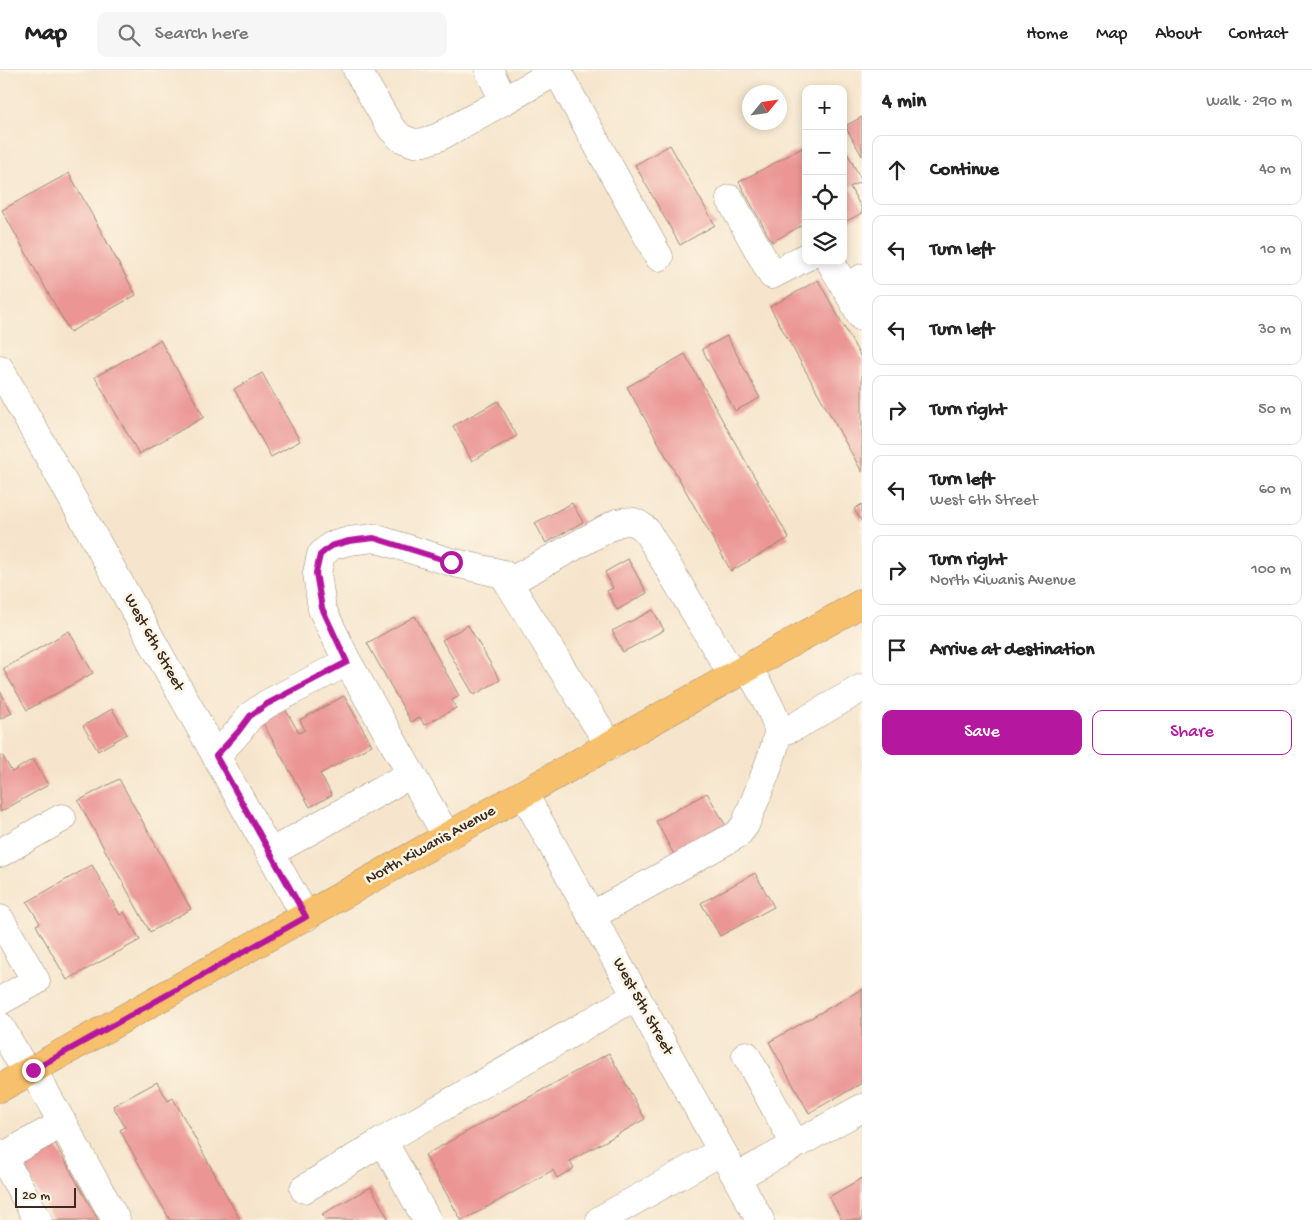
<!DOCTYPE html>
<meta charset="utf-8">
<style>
:root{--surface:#fff;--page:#f6f6f6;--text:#222;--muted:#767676;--line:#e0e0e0;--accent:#b5179e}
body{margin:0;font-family:"Gochi Hand",sans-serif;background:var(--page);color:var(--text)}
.controls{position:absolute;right:15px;top:15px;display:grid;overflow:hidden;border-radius:10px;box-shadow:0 2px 8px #0003}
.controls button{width:45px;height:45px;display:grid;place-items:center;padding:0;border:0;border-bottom:1px solid var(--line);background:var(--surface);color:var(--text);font:25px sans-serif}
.compass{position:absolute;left:742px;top:15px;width:45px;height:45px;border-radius:50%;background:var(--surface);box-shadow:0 2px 8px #0003;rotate:61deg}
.scale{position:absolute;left:15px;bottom:12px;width:61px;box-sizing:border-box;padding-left:5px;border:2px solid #3b2a1e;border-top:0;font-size:14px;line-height:18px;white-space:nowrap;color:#3b2a1e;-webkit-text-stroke:4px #fcf5e5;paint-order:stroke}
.stop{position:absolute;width:15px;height:15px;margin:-11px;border:4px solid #b5179e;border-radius:50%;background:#fff}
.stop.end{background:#b5179e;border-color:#fff;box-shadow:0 1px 5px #0008}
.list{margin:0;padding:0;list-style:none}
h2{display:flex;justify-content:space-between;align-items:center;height:65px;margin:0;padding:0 20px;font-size:21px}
h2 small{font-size:16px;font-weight:400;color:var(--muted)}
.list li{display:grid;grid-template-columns:32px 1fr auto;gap:15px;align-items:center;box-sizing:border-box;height:70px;margin:0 10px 10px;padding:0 10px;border:1px solid var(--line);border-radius:10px}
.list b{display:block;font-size:19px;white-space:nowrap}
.list p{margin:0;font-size:16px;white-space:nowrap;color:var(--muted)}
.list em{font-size:16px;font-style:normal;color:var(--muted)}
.actions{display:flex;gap:10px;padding:15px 20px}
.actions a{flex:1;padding:11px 0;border:1px solid var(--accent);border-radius:10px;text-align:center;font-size:18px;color:var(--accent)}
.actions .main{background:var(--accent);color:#fff}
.icon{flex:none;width:28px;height:28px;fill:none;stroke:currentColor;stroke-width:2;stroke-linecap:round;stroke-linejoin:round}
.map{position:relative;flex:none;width:862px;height:1150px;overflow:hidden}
header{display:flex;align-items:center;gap:30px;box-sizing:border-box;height:70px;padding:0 25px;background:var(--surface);border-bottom:1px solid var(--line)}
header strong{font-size:24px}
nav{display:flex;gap:28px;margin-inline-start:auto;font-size:18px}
.search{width:350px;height:45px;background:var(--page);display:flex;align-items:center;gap:12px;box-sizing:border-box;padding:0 18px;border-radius:10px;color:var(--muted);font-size:19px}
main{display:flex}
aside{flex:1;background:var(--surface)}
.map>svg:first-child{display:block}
.building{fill:#eb9695}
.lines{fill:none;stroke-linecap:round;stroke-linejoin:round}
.minor-casing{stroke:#988875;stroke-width:29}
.major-casing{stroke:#988875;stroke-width:29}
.minor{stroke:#fff;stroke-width:28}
.major{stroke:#f7c06c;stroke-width:28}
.route{stroke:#b5179e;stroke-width:6}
.labels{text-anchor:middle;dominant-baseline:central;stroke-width:5;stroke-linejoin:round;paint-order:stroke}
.street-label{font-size:16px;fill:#3b2a1e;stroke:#fcf5e5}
</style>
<header>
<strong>Map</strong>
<div class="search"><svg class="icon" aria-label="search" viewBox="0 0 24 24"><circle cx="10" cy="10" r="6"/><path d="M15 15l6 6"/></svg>Search here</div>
<nav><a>Home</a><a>Map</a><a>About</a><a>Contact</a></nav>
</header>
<main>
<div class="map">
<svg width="862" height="1150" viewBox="0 0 862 1150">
<rect width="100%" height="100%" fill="#fcf5e5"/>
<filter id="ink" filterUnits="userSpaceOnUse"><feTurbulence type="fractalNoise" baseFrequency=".02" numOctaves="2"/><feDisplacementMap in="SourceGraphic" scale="10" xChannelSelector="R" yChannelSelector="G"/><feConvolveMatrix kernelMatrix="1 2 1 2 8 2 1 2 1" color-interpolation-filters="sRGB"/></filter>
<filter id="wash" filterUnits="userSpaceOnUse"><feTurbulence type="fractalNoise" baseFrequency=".0096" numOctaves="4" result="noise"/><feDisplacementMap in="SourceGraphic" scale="20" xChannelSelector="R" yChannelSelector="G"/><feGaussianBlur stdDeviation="1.12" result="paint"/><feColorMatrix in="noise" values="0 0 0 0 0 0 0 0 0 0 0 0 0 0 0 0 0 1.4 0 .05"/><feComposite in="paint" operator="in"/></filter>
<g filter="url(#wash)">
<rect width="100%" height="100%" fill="#f6e5cc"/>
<g id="blocks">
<g class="building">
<polygon points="862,47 862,86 845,56"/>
<polygon points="670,75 715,155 680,175 635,95"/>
<polygon points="806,76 806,153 772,172 739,112"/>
<polygon points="846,81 862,111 850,117 862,139 862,143 843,153 843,83"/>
<polygon points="69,103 136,225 70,262 2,140"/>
<polygon points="818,210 862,289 862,402 770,237"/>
<polygon points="727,266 760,328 735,341 702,279"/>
<polygon points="160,270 204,347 139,384 95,307"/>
<polygon points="685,284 789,468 731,501 627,317"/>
<polygon points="262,303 300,371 271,387 234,319"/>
<polygon points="498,331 517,366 472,391 453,356"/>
<polygon points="572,433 583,452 546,473 535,453"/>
<polygon points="862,434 862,452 854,439"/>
<polygon points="628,489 647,523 617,540 607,521 613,518 605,502"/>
<polygon points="653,540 664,560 623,582 612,561"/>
<polygon points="415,546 459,626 452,630 456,638 424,655 420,647 411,652 367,573"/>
<polygon points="468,555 500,610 474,625 442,570"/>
<polygon points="69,561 93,603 27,640 3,599"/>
<polygon points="0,621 12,643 0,649"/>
<polygon points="344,626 372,675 320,704 332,725 310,737 260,648 283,635 299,663 305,660 300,650"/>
<polygon points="112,639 127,664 98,681 83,656"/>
<polygon points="2,685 12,702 33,689 48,715 0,742 0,686"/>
<polygon points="119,709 191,839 150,862 78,731"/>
<polygon points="707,723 730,763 678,792 656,751"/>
<polygon points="92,795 120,845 124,842 140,870 67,910 36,855 40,853 27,832"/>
<polygon points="755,803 774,837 720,866 701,833"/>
<polygon points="862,919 862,1013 809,1043 769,972"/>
<polygon points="609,983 645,1049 570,1091 574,1098 557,1108 553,1100 464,1150 461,1150 425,1085"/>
<polygon points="157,1012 168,1031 173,1028 240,1150 170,1150 120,1060 125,1057 113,1036"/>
<polygon points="51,1066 98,1150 53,1150 17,1085"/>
<polygon points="862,1108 862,1150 842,1150 829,1127"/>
<polygon points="371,1117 389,1150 326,1150 322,1144"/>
</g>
</g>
</g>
<g filter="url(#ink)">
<use href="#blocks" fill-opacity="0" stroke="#988875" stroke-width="1"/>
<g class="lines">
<g class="minor-casing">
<g id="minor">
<polyline points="357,0 391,58 401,68 414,73 424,72 439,67 559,0"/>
<polyline points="489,0 504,31"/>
<polyline points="557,1 659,187"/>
<polyline points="730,129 772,205 806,187"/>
<polyline points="830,191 845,217"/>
<polyline points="862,208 845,217 862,247"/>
<polyline points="0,299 306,847"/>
<path d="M509,512L617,453C631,450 635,450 646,460L733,606"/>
<polyline points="778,658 786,660 796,656 862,618"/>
<polyline points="216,686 238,662 250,646 267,634 347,592"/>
<polyline points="524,724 760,1150"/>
<polyline points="447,767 347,591 322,539 317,503 321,485 331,476 349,471 374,468 451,492 503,504 610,676"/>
<polyline points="0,783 62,748"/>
<polyline points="270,783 411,704"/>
<path d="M591,846L738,764L745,755C752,737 781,671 777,656C773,639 757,614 748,598"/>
<polyline points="0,849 36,911 0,931"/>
<polyline points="0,956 27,1003"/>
<polyline points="746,985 795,1074"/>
<polyline points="33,1000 116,1150"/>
<polyline points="383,1071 427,1150"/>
<polyline points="0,1083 38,1150"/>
<polyline points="2,1087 63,1053"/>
<polyline points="737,1107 862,1038"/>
<polyline points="304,1119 383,1071 636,926"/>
<polyline points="600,1150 722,1081"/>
</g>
</g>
<g class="major-casing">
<polyline id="major" points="0,1018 862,533"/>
</g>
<use href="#minor" class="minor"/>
<use href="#major" class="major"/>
</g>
</g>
<g class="lines" filter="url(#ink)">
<polyline class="route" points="33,1000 306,847 216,686 238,662 250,646 267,634 347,592 322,538 316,503 320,485 331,476 349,471 374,468 451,492"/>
</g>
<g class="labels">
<g class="street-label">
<text transform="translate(153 573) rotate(61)">West 6th Street</text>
<text transform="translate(431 776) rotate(-29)">North Kiwanis Avenue</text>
<text transform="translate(642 937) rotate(61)">West 5th Street</text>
</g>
</g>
</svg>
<div class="controls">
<button>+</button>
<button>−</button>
<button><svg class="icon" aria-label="locate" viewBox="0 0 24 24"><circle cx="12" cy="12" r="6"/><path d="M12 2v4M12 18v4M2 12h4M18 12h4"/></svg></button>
<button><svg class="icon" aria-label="layers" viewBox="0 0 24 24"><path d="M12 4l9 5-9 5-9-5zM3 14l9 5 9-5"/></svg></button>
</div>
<svg class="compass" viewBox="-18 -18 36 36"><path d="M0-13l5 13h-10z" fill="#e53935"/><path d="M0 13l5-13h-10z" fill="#767676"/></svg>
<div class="scale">20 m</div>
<div class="stop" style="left:451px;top:492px"></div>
<div class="stop end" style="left:33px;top:1000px"></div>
</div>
<aside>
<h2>4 min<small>Walk · 290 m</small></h2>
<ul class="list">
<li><svg class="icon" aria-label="ahead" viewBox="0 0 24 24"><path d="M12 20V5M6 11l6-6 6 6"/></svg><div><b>Continue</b></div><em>40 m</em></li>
<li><svg class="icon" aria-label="left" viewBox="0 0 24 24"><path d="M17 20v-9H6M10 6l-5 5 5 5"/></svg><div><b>Turn left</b></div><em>10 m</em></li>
<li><svg class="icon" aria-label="left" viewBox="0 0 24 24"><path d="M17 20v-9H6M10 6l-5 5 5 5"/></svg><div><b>Turn left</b></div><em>30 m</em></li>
<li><svg class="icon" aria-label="right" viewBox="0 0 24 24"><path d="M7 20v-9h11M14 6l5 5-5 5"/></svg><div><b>Turn right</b></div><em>50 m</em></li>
<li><svg class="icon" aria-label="left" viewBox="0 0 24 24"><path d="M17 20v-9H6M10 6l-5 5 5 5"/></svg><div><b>Turn left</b><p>West 6th Street</p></div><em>60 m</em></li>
<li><svg class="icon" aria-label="right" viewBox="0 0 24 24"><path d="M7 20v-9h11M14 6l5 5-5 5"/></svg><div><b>Turn right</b><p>North Kiwanis Avenue</p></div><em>100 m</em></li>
<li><svg class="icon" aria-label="arrive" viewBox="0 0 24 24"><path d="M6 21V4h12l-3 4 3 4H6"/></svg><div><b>Arrive at destination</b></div></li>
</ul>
<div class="actions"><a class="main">Save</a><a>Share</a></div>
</aside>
</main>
